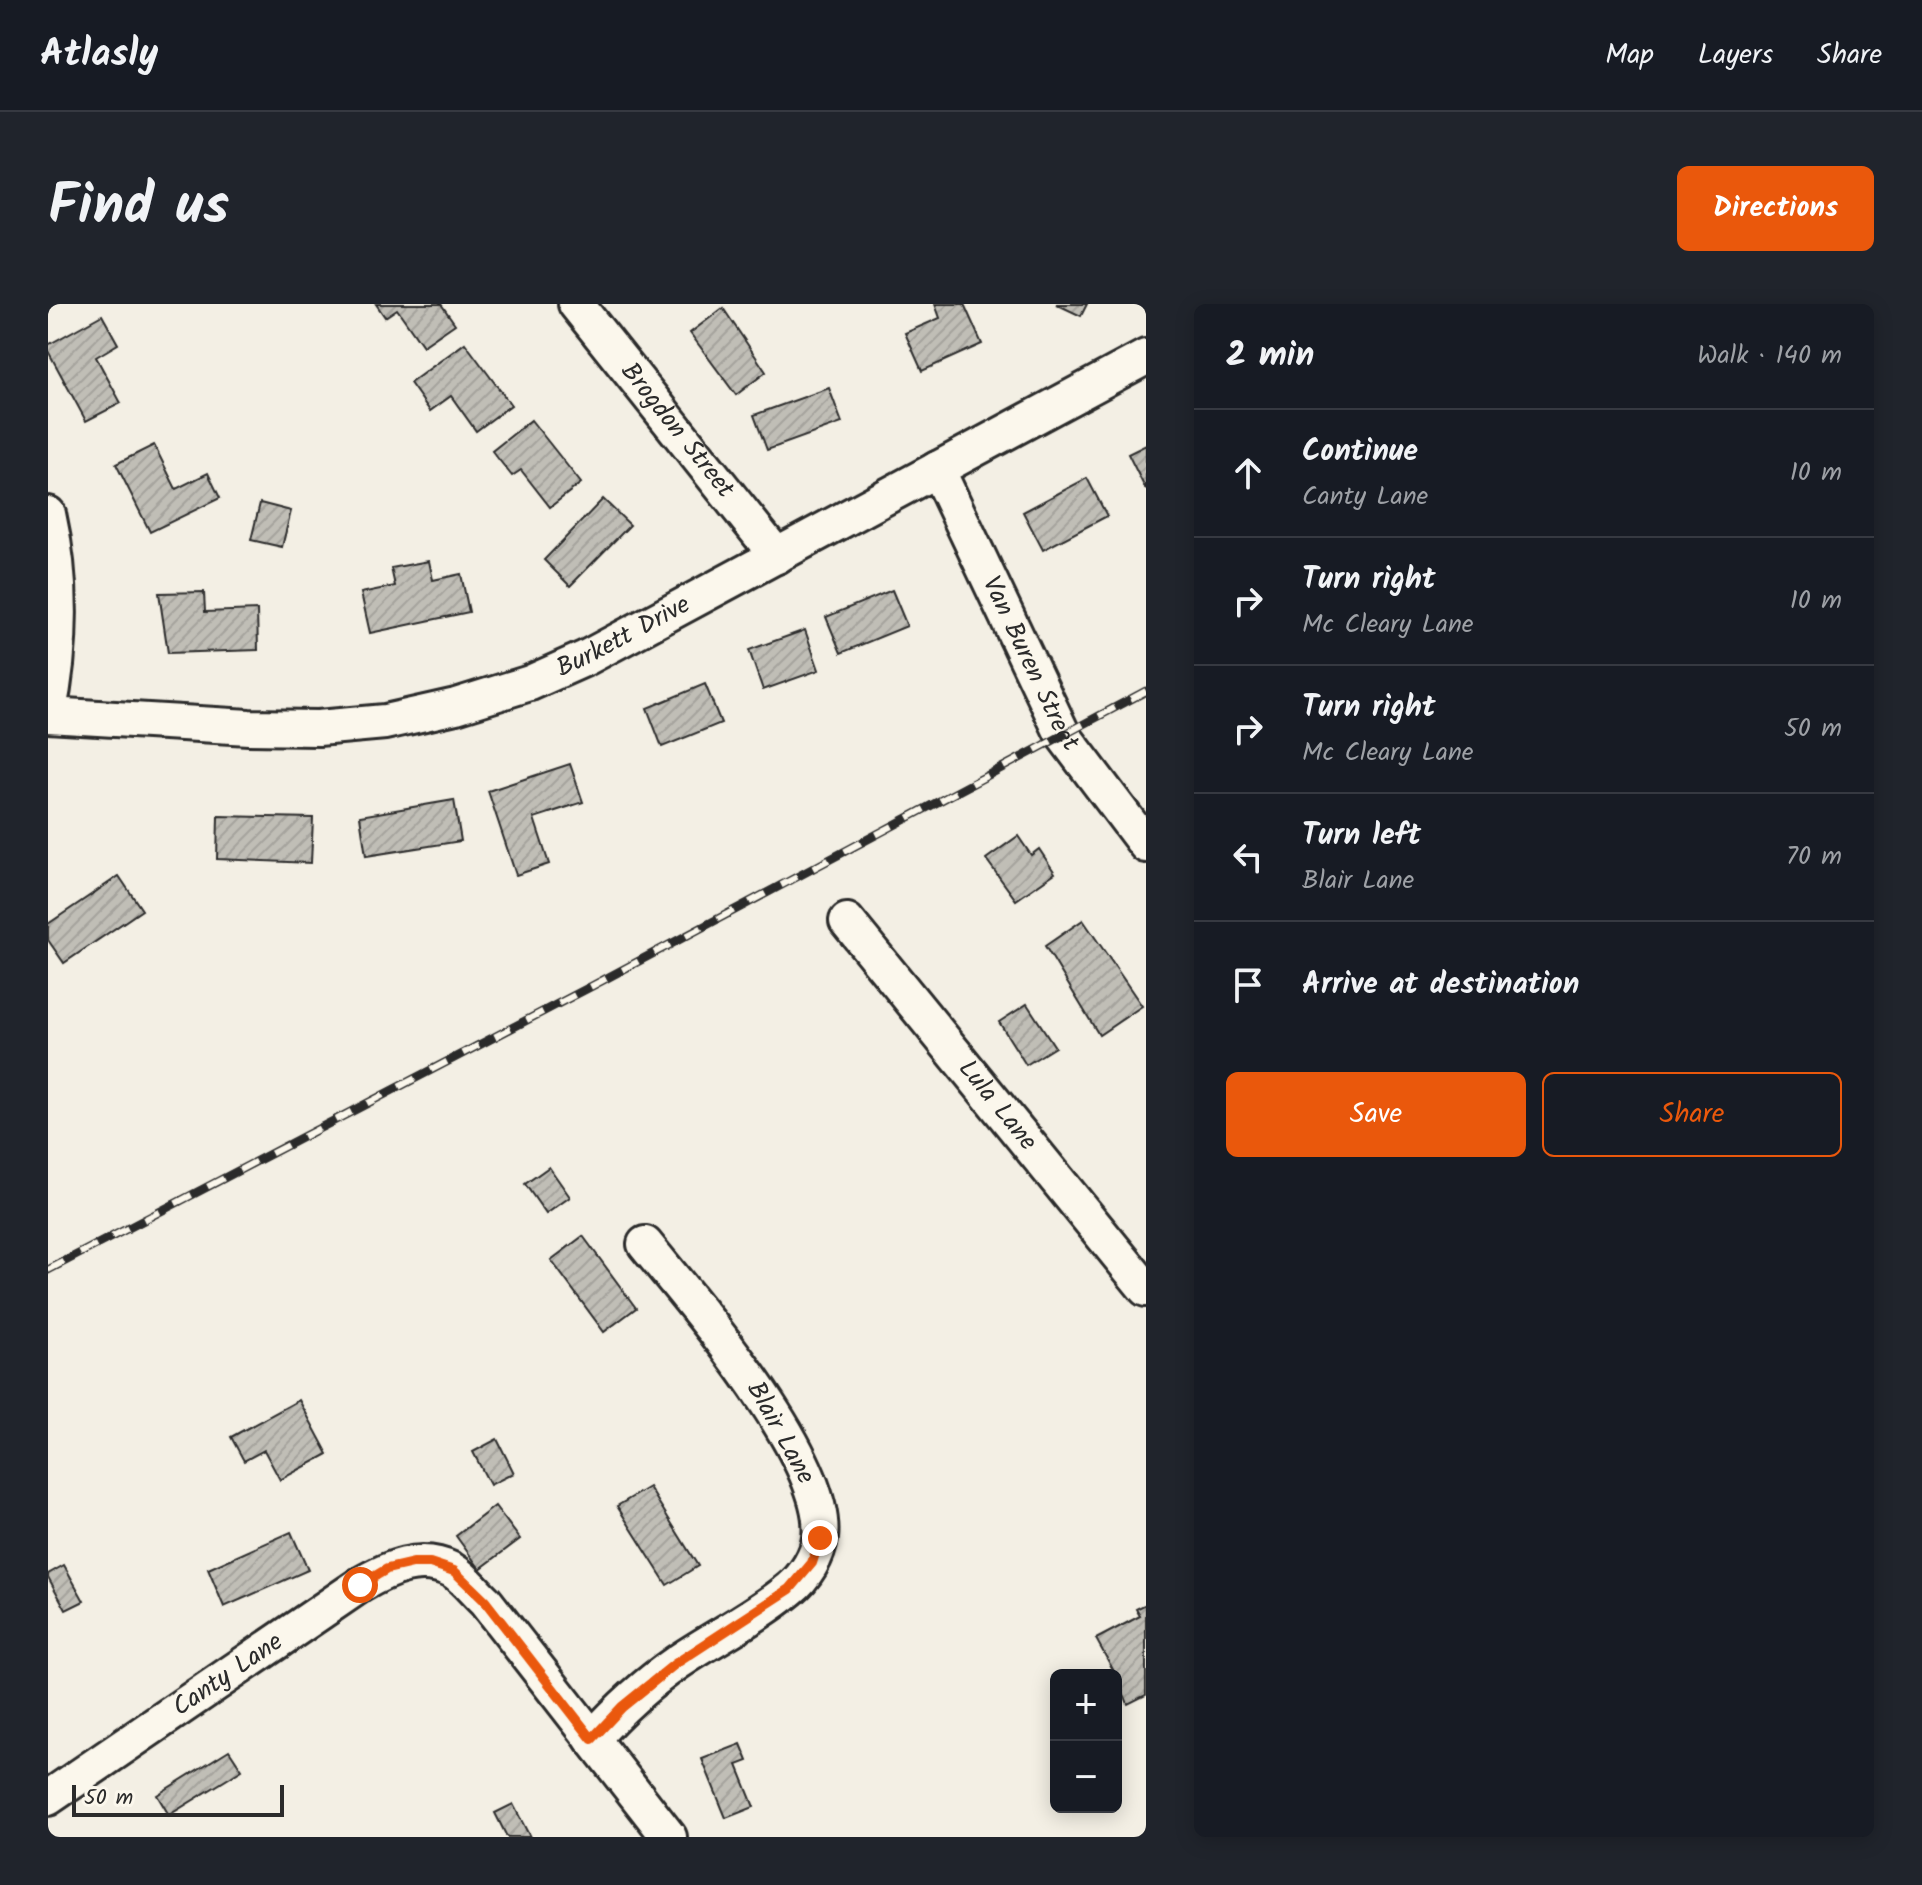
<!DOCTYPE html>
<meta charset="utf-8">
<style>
:root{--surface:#171b24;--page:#20242c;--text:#f1f3f6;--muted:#9ea1a6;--line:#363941;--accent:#ea580c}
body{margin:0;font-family:Kalam,sans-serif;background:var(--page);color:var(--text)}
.controls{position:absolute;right:24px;bottom:24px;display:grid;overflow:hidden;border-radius:12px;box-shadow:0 4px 20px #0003}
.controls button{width:72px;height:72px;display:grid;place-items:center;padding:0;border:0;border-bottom:2px solid var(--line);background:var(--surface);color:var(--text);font:40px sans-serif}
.scale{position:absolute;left:24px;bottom:20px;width:212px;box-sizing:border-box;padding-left:8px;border:4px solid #2b2b2b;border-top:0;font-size:22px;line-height:28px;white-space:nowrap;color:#2b2b2b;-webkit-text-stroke:6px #fbf7ec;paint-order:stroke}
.stop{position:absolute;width:24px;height:24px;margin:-18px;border:6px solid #ea580c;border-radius:50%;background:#fff}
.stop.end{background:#ea580c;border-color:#fff;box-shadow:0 2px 8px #0008}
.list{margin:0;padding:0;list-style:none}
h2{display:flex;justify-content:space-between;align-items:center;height:104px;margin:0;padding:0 32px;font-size:34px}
h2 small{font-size:26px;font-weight:400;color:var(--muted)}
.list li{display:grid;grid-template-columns:52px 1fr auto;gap:24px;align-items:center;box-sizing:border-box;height:128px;padding:0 32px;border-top:2px solid var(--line)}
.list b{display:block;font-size:30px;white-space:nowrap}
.list p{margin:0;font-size:26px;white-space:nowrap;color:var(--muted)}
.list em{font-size:26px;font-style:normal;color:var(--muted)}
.actions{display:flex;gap:16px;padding:24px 32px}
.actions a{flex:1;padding:18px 0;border:2px solid var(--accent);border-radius:12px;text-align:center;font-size:28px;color:var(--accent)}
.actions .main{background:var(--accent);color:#fff}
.icon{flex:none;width:44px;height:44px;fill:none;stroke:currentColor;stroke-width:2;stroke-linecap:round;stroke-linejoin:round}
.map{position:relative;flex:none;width:1098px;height:1533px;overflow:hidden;border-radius:12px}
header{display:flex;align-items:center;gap:48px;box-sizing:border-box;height:112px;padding:0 40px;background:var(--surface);border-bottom:2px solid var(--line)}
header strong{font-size:38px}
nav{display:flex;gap:44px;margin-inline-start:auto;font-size:28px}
.intro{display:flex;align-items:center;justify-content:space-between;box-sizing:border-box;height:192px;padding:0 48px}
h1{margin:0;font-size:56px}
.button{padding:20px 36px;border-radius:12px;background:var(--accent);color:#fff;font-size:28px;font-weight:700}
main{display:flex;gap:48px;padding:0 48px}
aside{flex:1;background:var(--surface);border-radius:12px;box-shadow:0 4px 20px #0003}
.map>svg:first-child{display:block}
.building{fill:url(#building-hatch);stroke:#2b2b2b;stroke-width:2}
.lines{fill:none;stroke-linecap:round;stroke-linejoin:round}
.street-casing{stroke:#2b2b2b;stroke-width:40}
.street{stroke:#fbf7ec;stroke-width:34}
.rail-casing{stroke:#2b2b2b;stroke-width:9}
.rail{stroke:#fbf7ec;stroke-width:6;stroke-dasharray:18;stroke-linecap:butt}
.route{stroke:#ea580c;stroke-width:10}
.labels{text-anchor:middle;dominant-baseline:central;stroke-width:8;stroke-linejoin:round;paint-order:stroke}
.street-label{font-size:26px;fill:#2b2b2b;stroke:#fbf7ec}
</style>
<header>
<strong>Atlasly</strong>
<nav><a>Map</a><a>Layers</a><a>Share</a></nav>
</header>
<div class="intro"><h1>Find us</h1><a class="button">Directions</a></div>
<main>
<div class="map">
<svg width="1098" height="1533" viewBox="0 0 1098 1533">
<defs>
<pattern id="building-hatch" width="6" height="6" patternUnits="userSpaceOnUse" patternTransform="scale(2)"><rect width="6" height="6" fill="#c0beb6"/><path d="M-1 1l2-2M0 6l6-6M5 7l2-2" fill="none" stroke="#a5a39d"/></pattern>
</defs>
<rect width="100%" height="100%" fill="#f3efe4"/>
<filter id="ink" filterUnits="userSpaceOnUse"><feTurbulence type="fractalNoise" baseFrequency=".0125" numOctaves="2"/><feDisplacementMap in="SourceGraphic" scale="16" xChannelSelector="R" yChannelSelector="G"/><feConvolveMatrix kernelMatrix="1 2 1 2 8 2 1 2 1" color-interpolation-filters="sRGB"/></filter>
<g filter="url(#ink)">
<g class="building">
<polygon points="328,0 393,0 407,20 375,42 349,5 337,13"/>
<polygon points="887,0 916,0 934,40 874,67 857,29 892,14"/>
<polygon points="1008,0 1039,0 1033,12"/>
<polygon points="675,4 718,68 688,91 642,29"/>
<polygon points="54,11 70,40 48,53 73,99 38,117 0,47 0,41"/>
<polygon points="417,39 463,101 428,127 403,92 382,107 362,79"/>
<polygon points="781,84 794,119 719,146 706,111"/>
<polygon points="483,116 533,179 502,203 473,166 464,172 444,147"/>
<polygon points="106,141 128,185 160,169 172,194 102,228 68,160"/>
<polygon points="1098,141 1098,186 1080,150"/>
<polygon points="1039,174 1059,212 995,246 975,208"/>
<polygon points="555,195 582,221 522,282 496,256"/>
<polygon points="212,199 243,207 234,243 203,236"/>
<polygon points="381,257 385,276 413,270 421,308 322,329 313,289 347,282 343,264"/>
<polygon points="844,286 859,322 793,349 778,313"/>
<polygon points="156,288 157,308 209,306 210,346 120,349 111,289"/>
<polygon points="757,326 771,366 715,386 701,346"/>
<polygon points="657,380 673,419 614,443 599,404"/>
<polygon points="522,460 535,498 486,514 501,560 468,571 440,487"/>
<polygon points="406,496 413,537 318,552 312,512"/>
<polygon points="170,512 265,514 263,559 169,555"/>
<polygon points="970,532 983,551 991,545 1007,569 968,596 938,555"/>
<polygon points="71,572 94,606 16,659 0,636 0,620"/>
<polygon points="1035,616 1094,702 1051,731 997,642"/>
<polygon points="979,700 1007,743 978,761 951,718"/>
<polygon points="501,863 522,893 498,910 477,880"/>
<polygon points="535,932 588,1004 556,1028 503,956"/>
<polygon points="251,1096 280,1150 232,1176 216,1146 196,1157 183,1133"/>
<polygon points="449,1135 466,1169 442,1181 425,1148"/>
<polygon points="601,1183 650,1262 619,1281 569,1202"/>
<polygon points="447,1202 472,1235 432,1265 408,1232"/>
<polygon points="243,1228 260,1266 176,1303 160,1265"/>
<polygon points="16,1261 36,1297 18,1306 0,1273 0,1270"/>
<polygon points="1098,1300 1098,1391 1080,1400 1068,1371 1048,1335 1092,1312 1088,1305"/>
<polygon points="693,1440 700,1457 689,1461 706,1503 678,1514 654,1455"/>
<polygon points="181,1446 194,1466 121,1511 109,1491"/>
<polygon points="465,1500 482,1533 459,1533 447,1509"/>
</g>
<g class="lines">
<g class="street-casing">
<g id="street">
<path id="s1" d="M528,0L729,252"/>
<path id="s2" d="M889,165L1015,431L1098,541"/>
<path d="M0,210C15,277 14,344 0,411"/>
<path id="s3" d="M0,411L201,423L270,424L337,418L408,402L482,379L538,354L1098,53"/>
<path id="s4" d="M799,617L1098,985"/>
<path d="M544,1435C570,1406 598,1380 630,1358C667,1333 708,1313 742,1285C757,1273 770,1252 772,1234C782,1156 646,1001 597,940"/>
<path id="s5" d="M0,1494L312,1281C341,1264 372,1250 404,1266C416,1273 427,1288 437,1297L621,1533"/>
</g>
</g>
<use href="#street" class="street"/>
<g class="rail-casing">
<polyline id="rail" points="0,966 544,682 1098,387"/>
</g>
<use href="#rail" class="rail"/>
</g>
</g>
<g class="lines" filter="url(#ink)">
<polyline class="route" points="312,1281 339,1265 365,1259 382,1259 406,1267 437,1297 544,1435 574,1403 627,1360 742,1285 764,1259 772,1234"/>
</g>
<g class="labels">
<g class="street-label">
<text stroke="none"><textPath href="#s1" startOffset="162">Brogdon Street</textPath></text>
<text stroke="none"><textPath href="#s3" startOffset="592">Burkett Drive</textPath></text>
<text stroke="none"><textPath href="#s2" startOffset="216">Van Buren Street</textPath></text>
<text stroke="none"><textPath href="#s4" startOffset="238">Lula Lane</textPath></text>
<text transform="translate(732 1129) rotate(61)">Blair Lane</text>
<text stroke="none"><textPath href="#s5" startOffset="218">Canty Lane</textPath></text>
</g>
</g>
</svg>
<div class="controls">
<button>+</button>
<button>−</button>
</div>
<div class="scale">50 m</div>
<div class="stop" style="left:312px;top:1281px"></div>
<div class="stop end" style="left:772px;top:1234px"></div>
</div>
<aside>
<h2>2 min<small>Walk · 140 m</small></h2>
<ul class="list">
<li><svg class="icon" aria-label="ahead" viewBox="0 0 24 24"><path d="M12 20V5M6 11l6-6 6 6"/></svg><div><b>Continue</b><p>Canty Lane</p></div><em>10 m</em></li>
<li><svg class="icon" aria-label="right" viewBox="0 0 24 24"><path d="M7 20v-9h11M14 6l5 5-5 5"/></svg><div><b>Turn right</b><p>Mc Cleary Lane</p></div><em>10 m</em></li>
<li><svg class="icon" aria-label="right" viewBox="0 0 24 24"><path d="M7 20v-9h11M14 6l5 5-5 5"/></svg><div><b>Turn right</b><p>Mc Cleary Lane</p></div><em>50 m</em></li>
<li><svg class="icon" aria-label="left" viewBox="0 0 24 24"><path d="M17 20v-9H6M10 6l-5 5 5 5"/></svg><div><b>Turn left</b><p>Blair Lane</p></div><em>70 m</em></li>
<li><svg class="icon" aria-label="arrive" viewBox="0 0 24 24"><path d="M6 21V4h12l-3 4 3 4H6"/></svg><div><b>Arrive at destination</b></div></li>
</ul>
<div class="actions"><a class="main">Save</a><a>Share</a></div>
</aside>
</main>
